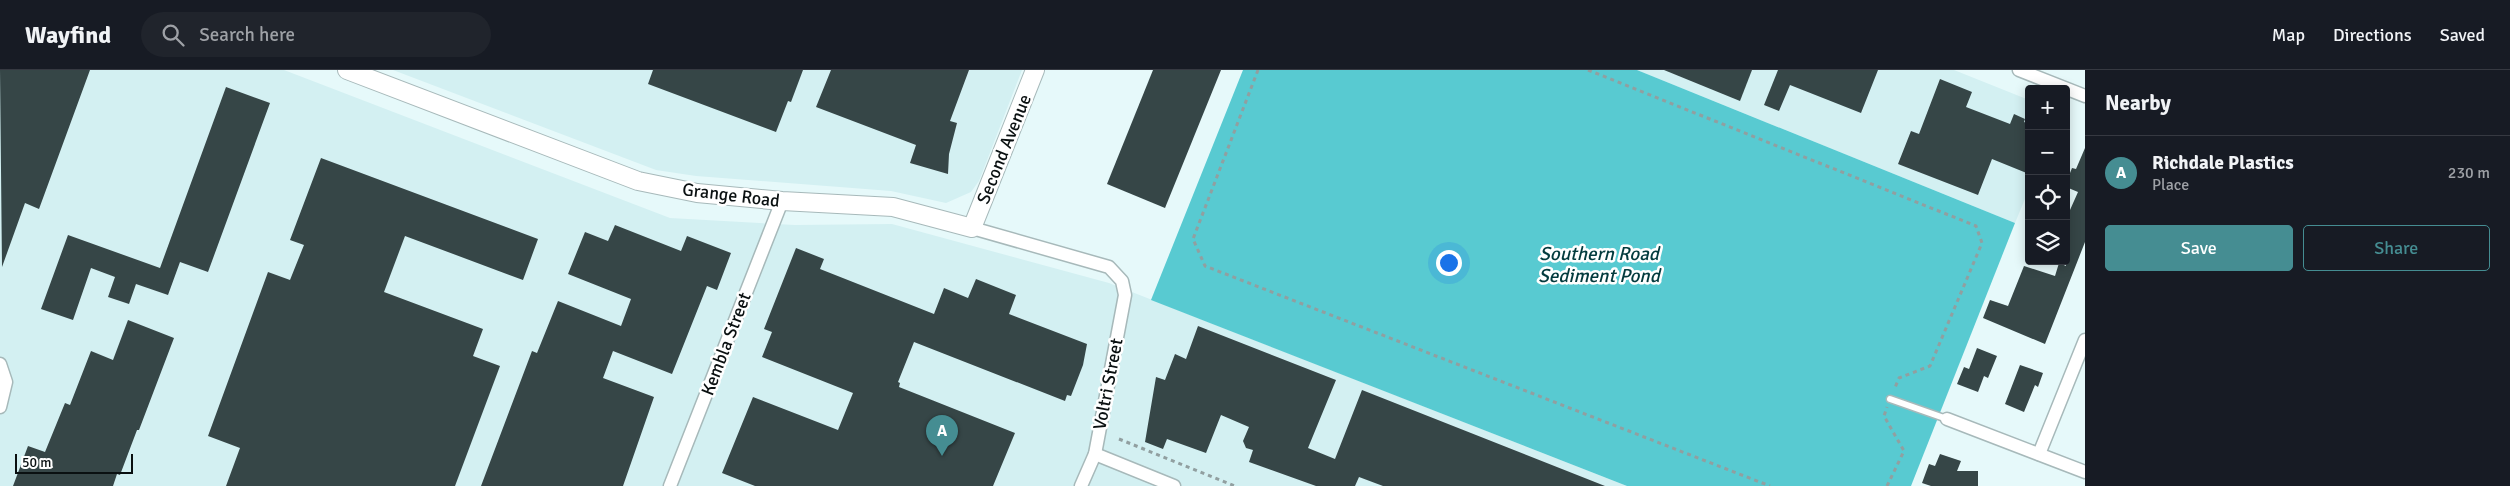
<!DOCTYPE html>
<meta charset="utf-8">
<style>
:root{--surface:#171b24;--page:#20242c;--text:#f1f3f6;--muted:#9ea1a6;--line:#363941;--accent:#458d92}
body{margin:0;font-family:Signika,sans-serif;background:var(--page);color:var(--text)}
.controls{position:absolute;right:15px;top:15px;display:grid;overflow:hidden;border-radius:5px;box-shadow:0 2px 12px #0003}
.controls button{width:45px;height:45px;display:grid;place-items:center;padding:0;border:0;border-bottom:1px solid var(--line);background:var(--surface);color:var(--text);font:25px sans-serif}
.scale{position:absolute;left:15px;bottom:12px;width:118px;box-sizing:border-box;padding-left:5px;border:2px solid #0a1011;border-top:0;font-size:14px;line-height:18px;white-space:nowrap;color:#0a1011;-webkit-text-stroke:4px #fff;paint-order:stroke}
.you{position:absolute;left:1448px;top:192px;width:18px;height:18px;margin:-12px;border:4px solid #fff;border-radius:50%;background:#1a73e8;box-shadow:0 0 0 8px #1a73e833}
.badge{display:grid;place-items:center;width:32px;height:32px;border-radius:50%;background:var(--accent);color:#fff;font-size:16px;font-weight:700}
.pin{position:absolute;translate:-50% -41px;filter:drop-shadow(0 1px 2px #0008)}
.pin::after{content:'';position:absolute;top:26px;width:18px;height:15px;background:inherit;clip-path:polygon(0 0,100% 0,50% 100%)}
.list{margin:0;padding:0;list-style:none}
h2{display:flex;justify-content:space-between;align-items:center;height:65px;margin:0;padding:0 20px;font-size:21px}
h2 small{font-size:16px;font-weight:400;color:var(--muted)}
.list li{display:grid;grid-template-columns:32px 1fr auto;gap:15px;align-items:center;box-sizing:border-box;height:75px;padding:0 20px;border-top:1px solid var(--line)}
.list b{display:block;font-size:19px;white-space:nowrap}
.list p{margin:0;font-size:16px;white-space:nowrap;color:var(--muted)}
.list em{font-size:16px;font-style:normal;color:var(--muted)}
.actions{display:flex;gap:10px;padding:15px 20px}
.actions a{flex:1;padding:11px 0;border:1px solid var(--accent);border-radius:5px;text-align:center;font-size:18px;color:var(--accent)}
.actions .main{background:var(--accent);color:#fff}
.icon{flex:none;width:28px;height:28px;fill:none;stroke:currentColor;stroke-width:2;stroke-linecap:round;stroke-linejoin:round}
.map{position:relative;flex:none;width:2085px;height:416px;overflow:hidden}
header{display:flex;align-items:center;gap:30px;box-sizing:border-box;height:70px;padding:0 25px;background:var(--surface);border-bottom:1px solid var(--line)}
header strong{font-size:24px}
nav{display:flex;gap:28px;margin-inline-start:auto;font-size:18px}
.search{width:350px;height:45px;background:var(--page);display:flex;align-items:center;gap:12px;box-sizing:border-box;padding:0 18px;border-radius:28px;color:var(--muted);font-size:19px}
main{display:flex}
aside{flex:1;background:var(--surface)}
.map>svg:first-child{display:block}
.built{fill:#d3f0f2}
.water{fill:#58cad1}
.building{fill:#364647}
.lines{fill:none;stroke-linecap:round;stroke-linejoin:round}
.service-casing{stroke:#a7b9ba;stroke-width:9}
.minor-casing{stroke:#a7b9ba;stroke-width:15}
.secondary-casing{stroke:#a7b9ba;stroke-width:20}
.path{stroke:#919fa0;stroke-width:3;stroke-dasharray:4 4;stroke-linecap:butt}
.service{stroke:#fff;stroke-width:6}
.minor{stroke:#fff;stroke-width:12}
.secondary{stroke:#fff;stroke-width:18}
.labels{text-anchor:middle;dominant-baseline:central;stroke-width:5;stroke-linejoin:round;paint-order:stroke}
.street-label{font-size:18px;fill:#0a1011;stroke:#fff}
.water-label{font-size:19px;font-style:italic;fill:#033b3e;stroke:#fff}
</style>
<header>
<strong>Wayfind</strong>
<div class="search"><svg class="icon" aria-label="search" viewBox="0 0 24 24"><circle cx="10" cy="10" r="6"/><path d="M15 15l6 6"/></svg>Search here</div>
<nav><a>Map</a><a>Directions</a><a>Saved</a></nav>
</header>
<main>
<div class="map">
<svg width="2085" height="416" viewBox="0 0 2085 416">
<rect width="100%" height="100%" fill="#e6f9fa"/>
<g class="built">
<polygon points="0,0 284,0 670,148 795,155 892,154 1109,213 1627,416 0,416"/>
<polygon points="393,0 1022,0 979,111 971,122 946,133 891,121 696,106 656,100"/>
<polygon points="1637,0 1954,0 2029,30 2029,119 2015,153"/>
</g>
<polygon class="water" points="1243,0 1637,0 2015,153 1911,416 1627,416 1151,230"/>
<g class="building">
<polygon points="0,0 90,0 39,139 25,133 2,197"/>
<polygon points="653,0 803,0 791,32 788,31 776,62 648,14"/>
<polygon points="831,0 969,0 950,51 957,53 949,84 948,104 910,93 916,75 816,37"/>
<polygon points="1153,0 1221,0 1165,138 1107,114"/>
<polygon points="1664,0 1752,0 1740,31"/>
<polygon points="1778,0 1878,0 1861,43 1790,15 1779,41 1764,35"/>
<polygon points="1940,9 1972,22 1966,37 2010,54 2014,44 2025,49 2024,52 2029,54 2029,104 1992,89 1978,125 1898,94 1911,61 1919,64"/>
<polygon points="226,17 270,33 208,202 180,192 168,225 136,214 129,234 108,227 115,207 91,198 73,250 41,239 68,165 160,198"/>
<polygon points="2085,78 2085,172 2045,274 1983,248 1990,230 2008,236 2024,196 2055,206 2059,193 2066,196 2066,149 2078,122 2066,117 2066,113 2072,98 2076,99"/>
<polygon points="321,88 538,169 523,210 405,166 384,222 483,259 473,286 500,296 455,416 226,416 240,378 208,366 268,202 290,210 304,175 290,170"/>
<polygon points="615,155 681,181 687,166 731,183 717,220 707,216 672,304 613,281 603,308 654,327 623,416 481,416 532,281 537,283 558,231 621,256 631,229 568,204 585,162 608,171"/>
<polygon points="796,178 824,189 820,199 934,244 944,218 968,228 976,209 1016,225 1009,244 1087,274 1083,295 1071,326 1067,325 1065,331 914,272 898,312 900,313 899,317 1015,363 993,416 755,416 722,403 753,327 838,360 853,323 762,287 772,262 764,259"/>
<polygon points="128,250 174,268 139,360 137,360 120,405 117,404 113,416 13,416 28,376 45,382 65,333 70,335 91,281 113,290"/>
<polygon points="1198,256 1336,310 1308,378 1335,389 1362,320 1605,416 1383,416 1359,407 1355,416 1316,416 1249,392 1253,380 1246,378 1243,371 1249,357 1221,345 1206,383 1167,369 1163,379 1145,372 1156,307 1165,310 1175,284 1186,289"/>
<polygon points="1977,278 1997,286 1988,308 1984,306 1978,322 1957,314 1964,297 1969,299"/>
<polygon points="2020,295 2043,303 2038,317 2035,315 2024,342 2005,334"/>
<polygon points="1940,384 1961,391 1957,401 1978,401 1978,416 1931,416 1922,413 1929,394 1935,396"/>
</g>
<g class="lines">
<g class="service-casing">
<polyline id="service" points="1890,329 1947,349"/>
</g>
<g class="minor-casing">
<g id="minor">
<polyline points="2019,0 2085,26"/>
<polyline points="972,158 1109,197 1122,211 1125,225 1095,384 1081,416"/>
<polyline points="0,294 6,312 0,337"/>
<polyline points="1947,349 2085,402"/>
<polyline points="1095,384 1174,416"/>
<polyline points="2039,384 2085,270"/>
<polyline points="670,416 782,131"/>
</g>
</g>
<g class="secondary-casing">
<polyline id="secondary" points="347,0 638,111 697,123 782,131 893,137 972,158 1035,0"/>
</g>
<g class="path">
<polyline points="1258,0 1193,169 1205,196 1770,416"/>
<polyline points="1588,0 1976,156 1982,173 1930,296 1899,308 1894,320"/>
<polyline points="1119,369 1235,416"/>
<polyline points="1887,416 1904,381 1884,346 1887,337"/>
</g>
<use href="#service" class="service"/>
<use href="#minor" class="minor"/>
<use href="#secondary" class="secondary"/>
</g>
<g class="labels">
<g class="street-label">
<text transform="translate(1004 79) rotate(-68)">Second Avenue</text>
<text transform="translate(731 125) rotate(7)">Grange Road</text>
<text transform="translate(726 274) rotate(-69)">Kembla Street</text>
<text transform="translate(1108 314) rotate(-79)">Voltri Street</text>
</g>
<g class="water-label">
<text x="1599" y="184">Southern Road<tspan x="1599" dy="22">Sediment Pond</tspan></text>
</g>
</g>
</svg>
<div class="controls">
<button>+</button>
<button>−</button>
<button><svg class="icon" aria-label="locate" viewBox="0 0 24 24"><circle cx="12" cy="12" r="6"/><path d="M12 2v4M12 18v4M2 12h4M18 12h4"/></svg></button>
<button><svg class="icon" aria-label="layers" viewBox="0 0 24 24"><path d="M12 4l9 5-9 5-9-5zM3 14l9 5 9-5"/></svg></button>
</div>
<div class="scale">50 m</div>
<div class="you"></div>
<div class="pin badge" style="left:942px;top:386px">A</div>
</div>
<aside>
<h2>Nearby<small></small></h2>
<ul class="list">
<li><span class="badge">A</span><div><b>Richdale Plastics</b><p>Place</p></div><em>230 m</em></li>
</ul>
<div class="actions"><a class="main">Save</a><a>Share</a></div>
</aside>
</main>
